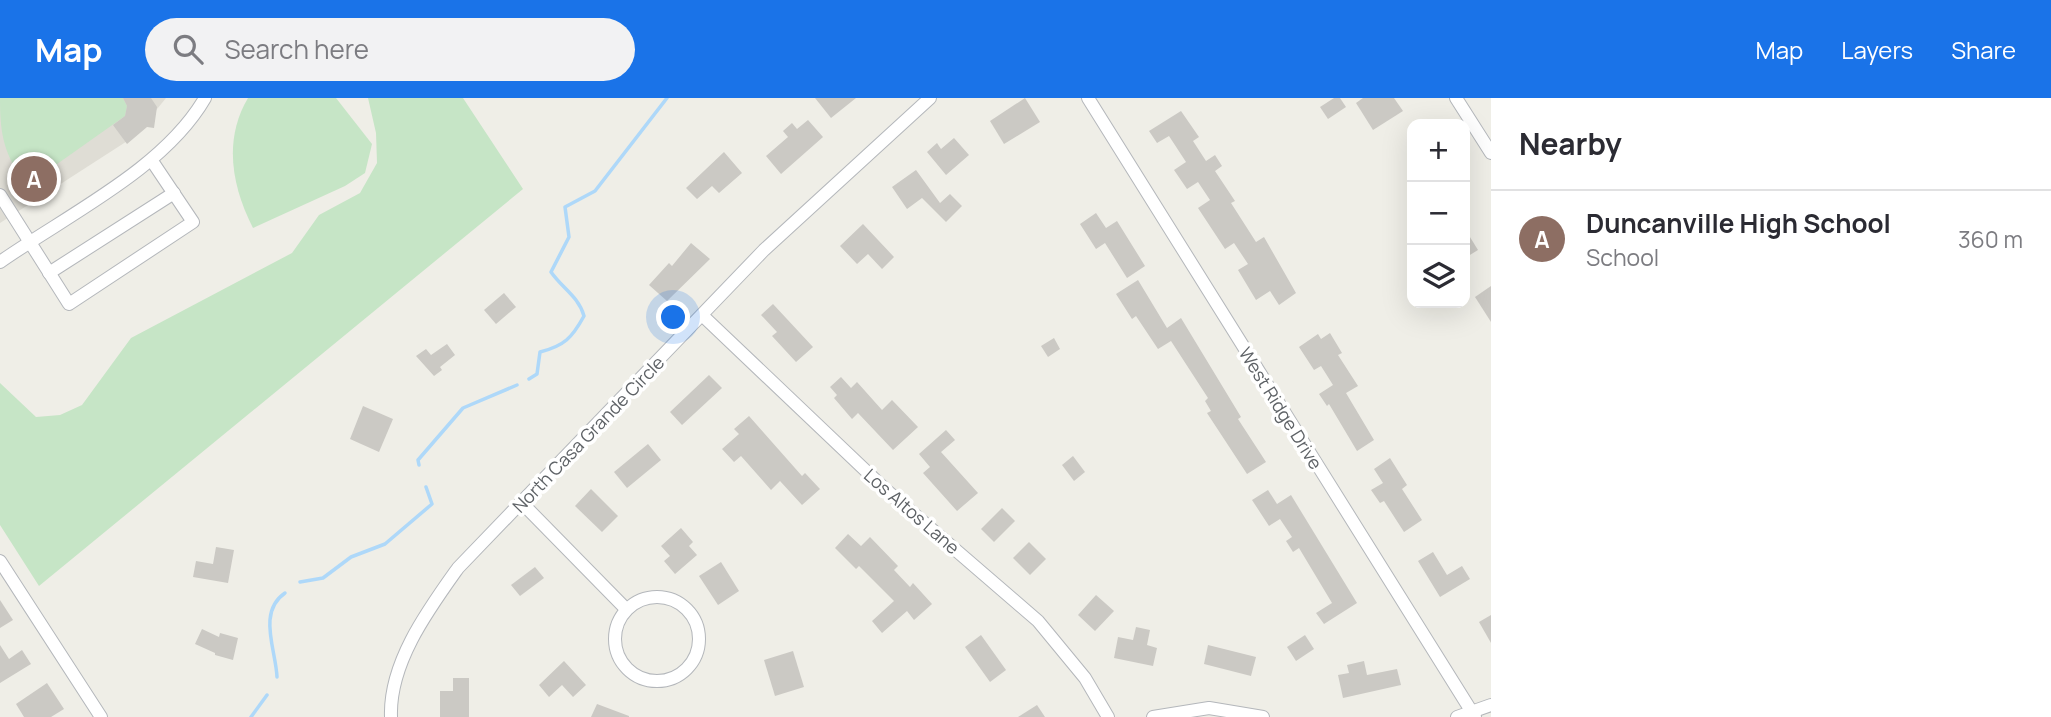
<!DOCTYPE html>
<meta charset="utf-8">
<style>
:root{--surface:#fff;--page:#f2f2f3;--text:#2b2b33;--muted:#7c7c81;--line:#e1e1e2;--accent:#1a73e8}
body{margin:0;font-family:Manrope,sans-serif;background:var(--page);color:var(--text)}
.controls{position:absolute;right:21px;top:21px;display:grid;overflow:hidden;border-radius:14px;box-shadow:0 7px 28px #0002}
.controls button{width:63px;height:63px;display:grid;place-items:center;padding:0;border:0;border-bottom:2px solid var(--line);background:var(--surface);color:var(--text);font:35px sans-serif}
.you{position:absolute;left:674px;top:220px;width:24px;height:24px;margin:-18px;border:5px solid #fff;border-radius:50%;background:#1a73e8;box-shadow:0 0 0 10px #1a73e833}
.badge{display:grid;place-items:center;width:46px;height:46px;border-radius:50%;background:var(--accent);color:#fff;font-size:23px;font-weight:700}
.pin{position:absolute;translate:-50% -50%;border:4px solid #fff;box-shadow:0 2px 7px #0006}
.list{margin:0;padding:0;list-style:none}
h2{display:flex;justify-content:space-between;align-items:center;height:91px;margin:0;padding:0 28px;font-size:30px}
h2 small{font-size:23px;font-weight:400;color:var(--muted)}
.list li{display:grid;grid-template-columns:46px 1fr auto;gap:21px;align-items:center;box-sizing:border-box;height:98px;padding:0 28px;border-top:2px solid var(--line)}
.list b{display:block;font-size:26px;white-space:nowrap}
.list p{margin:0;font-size:23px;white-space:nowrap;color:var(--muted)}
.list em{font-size:23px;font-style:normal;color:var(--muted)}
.icon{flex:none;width:38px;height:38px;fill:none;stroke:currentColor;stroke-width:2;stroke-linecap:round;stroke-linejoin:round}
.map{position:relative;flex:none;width:1491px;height:619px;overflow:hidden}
header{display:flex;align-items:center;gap:42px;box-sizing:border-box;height:98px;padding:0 35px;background:var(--accent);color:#fff}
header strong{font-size:33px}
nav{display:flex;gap:38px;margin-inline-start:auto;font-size:24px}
.search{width:490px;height:63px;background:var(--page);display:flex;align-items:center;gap:18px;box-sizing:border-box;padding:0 24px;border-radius:38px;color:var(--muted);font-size:26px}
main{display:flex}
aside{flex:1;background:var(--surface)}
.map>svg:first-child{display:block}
.education{fill:#dfddd5}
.green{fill:#c6e5c6}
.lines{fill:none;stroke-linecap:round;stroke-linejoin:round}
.stream{stroke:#aed8f9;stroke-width:3.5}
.building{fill:#cbc9c4}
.minor-casing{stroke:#b4b7bb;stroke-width:14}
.minor{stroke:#fff;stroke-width:12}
.labels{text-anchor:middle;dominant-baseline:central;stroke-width:7;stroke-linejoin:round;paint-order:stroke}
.street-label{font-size:18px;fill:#5e6266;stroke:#fff}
</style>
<header>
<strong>Map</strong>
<div class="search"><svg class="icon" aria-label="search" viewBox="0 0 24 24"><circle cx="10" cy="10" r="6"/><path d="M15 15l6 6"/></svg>Search here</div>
<nav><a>Map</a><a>Layers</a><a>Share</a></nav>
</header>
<main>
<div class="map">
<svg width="1491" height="619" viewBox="0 0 1491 619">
<rect width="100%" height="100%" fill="#efeee7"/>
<polygon class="education" points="0,0 166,0 135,38 0,125"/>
<g class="green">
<path d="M0,0H123L127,8L125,18L26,88C4,55 0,39 0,0Z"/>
<path d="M248,0H336L372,46L365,75L345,88L253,130C232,89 223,42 248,0Z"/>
<polygon points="368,0 463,0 523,91 39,488 0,427 0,285 36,319 60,317 82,307 131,240 292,155 319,117 360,95 377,65 376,35"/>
</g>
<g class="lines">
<g class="stream">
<path d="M529,281L537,276L540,254C564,248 572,240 584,218C579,199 562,190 551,174L569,139L565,109L595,93L667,0"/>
<polyline points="419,367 418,362 463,310 517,287"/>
<polyline points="300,484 323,480 351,459 385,446 432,406 426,389"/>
<path d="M277,579C276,552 257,514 285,495"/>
<polyline points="251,619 267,597"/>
</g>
</g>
<g class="building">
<polygon points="123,0 151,0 157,9 154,30 147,29 127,46 113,27 125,18 127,8"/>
<polygon points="815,0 856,0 831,20"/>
<polygon points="1025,0 1040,24 1004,46 990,23"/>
<polygon points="1334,0 1340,0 1346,9 1328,21 1320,9"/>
<polygon points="1363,0 1394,0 1403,13 1373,32 1356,5"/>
<polygon points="1181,13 1199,39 1193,43 1206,63 1215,57 1222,68 1215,73 1235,103 1231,105 1256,144 1264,139 1296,195 1279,207 1270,193 1256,202 1238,172 1248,166 1234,145 1225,151 1198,110 1210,102 1198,84 1187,91 1174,72 1186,64 1169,38 1157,45 1149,33"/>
<polygon points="808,22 823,39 781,76 766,58 788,39 783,33 792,25 797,31"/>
<polygon points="954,40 969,57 946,77 927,54 937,45 941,51"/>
<polygon points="724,54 742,75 719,95 712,88 697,101 686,90"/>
<polygon points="916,72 940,105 950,96 962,108 946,124 922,100 907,111 892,89"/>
<polygon points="1096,115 1106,130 1117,123 1145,168 1127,180 1105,145 1096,151 1080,126"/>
<polygon points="863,126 894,159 882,171 868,156 857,166 840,148"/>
<polygon points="1465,131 1478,152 1465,160"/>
<polygon points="691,145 710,161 667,203 649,187 669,165 672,168"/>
<polygon points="1138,182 1167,230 1181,220 1241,319 1238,321 1266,364 1247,376 1207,315 1211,313 1205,303 1208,300 1171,243 1158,251 1136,218 1132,221 1116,196"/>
<polygon points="1491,188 1491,224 1475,199"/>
<polygon points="504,195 516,209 496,226 484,212"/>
<polygon points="773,206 813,249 796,264 772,238 777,234 761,217"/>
<polygon points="1330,235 1342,255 1338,257 1358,288 1346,295 1374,342 1357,353 1329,306 1327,308 1319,296 1333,287 1321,268 1314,272 1299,249 1318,236 1321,241"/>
<polygon points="1054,240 1060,251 1048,259 1041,248"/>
<polygon points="447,246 455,257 440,269 442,272 434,278 416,258 426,251 431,257"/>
<polygon points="709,277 722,290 682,327 670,314"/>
<polygon points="841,279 851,290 857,284 882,312 892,302 918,329 893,352 858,315 852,321 834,300 837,297 830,289"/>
<polygon points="363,308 393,321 379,354 350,341"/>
<polygon points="749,318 802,378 805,375 820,391 802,407 780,383 771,392 741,358 734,364 722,351 739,336 734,331"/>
<polygon points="946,332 955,342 941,354 978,395 957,413 923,375 930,369 919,356"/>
<polygon points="648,346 661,362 627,390 614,374"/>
<polygon points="1073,358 1085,374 1074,383 1062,367"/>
<polygon points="1390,360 1407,387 1402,391 1422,422 1404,434 1384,403 1380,405 1371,392 1383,385 1374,371"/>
<polygon points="591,391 618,418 602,434 575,408"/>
<polygon points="1268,392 1277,406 1291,397 1357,505 1324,526 1316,515 1332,505 1299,450 1293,454 1286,443 1292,439 1280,421 1269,428 1252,402"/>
<polygon points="1002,410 1015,423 994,444 981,431"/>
<polygon points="681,430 693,444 689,448 697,457 675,476 664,463 670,458 661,448"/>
<polygon points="848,436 861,448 870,439 898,468 894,472 910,489 913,485 932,506 914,522 907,513 882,535 872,523 894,503 859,468 856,471 835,450"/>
<polygon points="1029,444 1046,461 1030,477 1013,460"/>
<polygon points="216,449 234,452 228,485 193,479 196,463 213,466"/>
<polygon points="1433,454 1447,477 1462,468 1470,481 1440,499 1418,463"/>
<polygon points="721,464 739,493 718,507 699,478"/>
<polygon points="535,469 544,480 520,498 511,487"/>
<polygon points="1096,497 1114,513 1095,533 1078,517"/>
<polygon points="0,502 13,522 0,530"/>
<polygon points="1491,517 1491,545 1479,524"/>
<polygon points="1136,529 1150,532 1147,547 1157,550 1153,568 1114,560 1118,539 1133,542"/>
<polygon points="202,531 219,539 220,535 238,540 233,562 215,557 215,555 195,546"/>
<polygon points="981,537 1006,572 990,584 965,549"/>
<polygon points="1305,537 1314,551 1296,563 1287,549"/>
<polygon points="0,547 9,561 22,552 31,566 0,585"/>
<polygon points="1208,547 1256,559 1251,578 1204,566"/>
<polygon points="793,553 804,589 775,598 764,562"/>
<polygon points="564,563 586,587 573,599 562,587 549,599 539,587"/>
<polygon points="1364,563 1367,577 1397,571 1401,587 1343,600 1338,577 1349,575 1347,567"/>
<polygon points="453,580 469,580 469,619 440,619 440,593 453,593"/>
<polygon points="47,585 64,611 51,619 24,619 16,606"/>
<polygon points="597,606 629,618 629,619 591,619"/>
<polygon points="1037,607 1045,619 1018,619"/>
</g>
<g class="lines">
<g class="minor-casing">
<g id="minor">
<polyline points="1088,0 1475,619"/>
<polyline points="1456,0 1491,55"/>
<polyline points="0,97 69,206 193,124 152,63"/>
<path d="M0,164C67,117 164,71 205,0"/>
<polyline points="49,175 174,95"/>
<polyline points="703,218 885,391 1038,523 1085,580 1108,619"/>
<polyline points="521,404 626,511"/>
<polyline points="0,463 101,619"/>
<circle cx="657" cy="541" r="42"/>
<path d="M391,619C389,565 428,512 458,470L764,152L930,0"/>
<polyline points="1153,619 1209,610 1263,619"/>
<polyline points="1457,619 1491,607"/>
</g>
</g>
<use href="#minor" class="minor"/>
</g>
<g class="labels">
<g class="street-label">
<text transform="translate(1281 310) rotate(58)">West Ridge Drive</text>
<text transform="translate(588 336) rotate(-46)">North Casa Grande Circle</text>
<text transform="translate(912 413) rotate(41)">Los Altos Lane</text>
</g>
</g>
</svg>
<div class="controls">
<button>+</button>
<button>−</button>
<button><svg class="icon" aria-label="layers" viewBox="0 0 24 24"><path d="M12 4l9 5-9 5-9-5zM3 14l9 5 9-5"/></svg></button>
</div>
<div class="you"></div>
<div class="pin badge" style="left:34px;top:81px;background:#8d6e63">A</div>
</div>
<aside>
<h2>Nearby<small></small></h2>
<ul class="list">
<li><span class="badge" style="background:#8d6e63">A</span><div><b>Duncanville High School</b><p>School</p></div><em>360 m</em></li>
</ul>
</aside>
</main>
